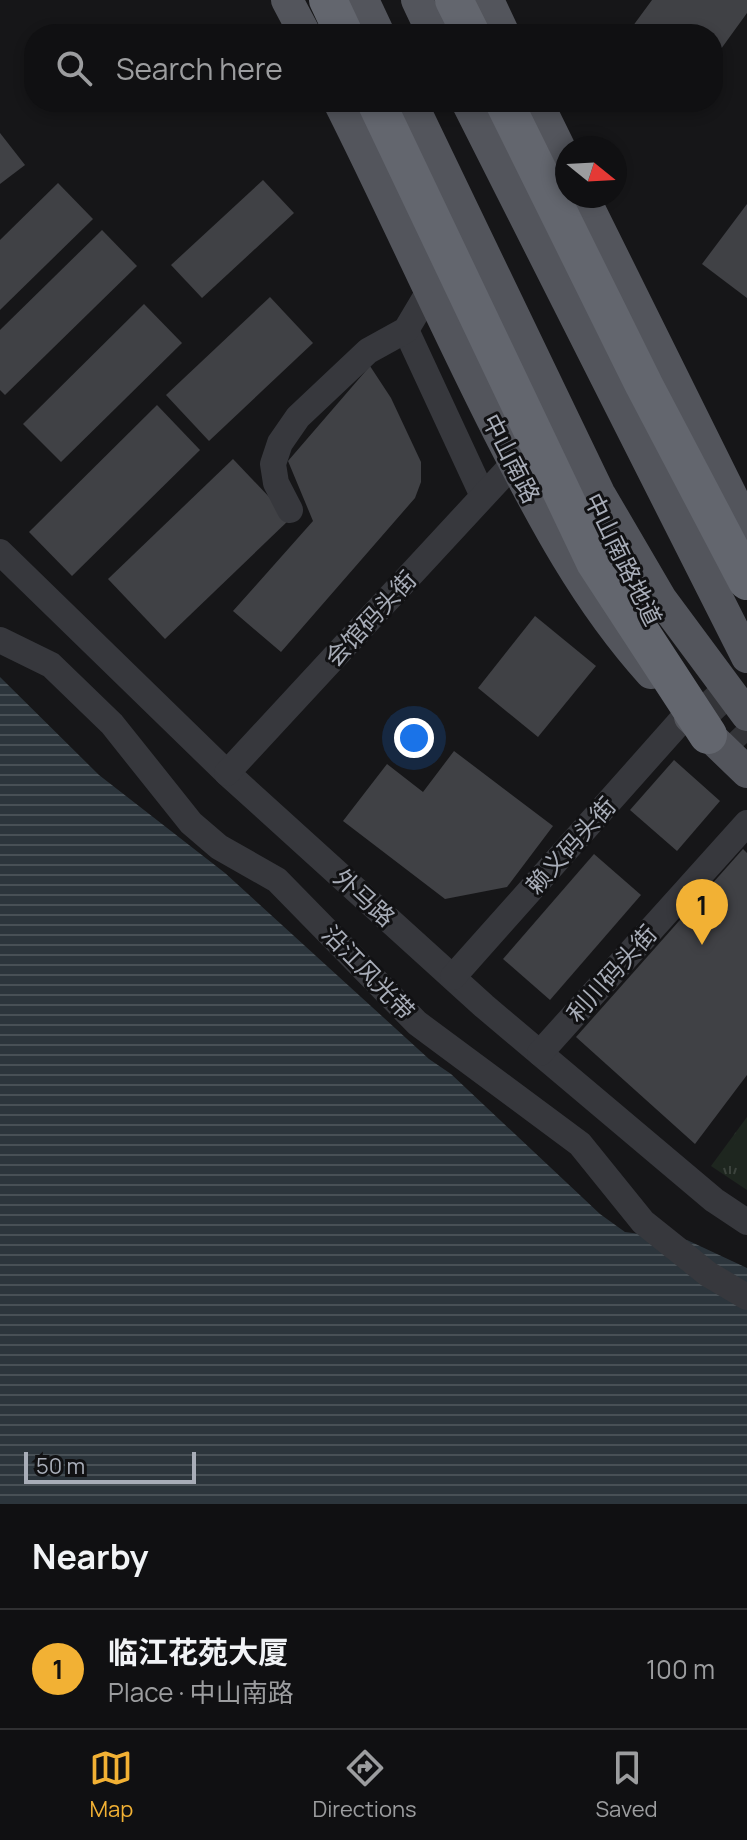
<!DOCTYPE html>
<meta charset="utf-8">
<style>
:root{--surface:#101012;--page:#19191b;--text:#f1f3f6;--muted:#9c9d9f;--line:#303032;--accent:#f2b134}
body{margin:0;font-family:Manrope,"Noto Sans SC",sans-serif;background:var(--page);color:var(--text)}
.compass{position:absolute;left:555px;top:136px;width:72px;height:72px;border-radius:50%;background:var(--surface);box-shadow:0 4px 12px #0003;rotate:108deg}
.scale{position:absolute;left:24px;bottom:20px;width:172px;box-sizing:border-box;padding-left:8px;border:4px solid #a8adb8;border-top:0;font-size:22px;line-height:28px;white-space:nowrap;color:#a8adb8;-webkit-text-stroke:6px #111113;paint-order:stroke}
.you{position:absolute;left:414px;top:738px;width:28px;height:28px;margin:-20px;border:6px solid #fff;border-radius:50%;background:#1a73e8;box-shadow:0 0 0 12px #1a73e833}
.badge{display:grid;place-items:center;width:52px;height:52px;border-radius:50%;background:var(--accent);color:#111;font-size:26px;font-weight:700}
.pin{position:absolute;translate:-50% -66px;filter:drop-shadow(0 2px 4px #0008)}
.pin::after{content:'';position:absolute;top:42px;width:28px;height:24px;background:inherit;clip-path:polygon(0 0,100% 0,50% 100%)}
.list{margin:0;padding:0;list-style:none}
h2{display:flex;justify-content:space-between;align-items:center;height:104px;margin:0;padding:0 32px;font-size:34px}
h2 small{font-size:26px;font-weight:400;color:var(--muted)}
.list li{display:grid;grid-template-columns:52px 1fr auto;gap:24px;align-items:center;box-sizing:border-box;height:120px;padding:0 32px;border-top:2px solid var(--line)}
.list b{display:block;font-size:30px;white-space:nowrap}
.list p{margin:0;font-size:26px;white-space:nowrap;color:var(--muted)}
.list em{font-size:26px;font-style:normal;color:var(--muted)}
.icon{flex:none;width:44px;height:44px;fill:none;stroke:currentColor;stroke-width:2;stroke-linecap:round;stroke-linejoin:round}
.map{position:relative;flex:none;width:747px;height:1504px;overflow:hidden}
.search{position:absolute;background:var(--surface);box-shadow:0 4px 12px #0003;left:24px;right:24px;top:24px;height:88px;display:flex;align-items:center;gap:20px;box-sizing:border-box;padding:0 28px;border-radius:32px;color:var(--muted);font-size:30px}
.sheet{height:224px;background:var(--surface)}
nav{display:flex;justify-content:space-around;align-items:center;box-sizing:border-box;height:112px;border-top:2px solid var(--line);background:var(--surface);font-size:22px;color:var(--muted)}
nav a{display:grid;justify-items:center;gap:4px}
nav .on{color:var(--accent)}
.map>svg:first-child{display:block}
.park{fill:url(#park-tufts)}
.water{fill:url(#water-rules)}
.building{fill:#404145}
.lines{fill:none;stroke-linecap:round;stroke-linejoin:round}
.major-tunnel{stroke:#333438;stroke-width:32;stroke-dasharray:32 16;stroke-linecap:butt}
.minor{stroke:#37383d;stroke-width:26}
.major{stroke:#53555c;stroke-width:32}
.highway{stroke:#63666e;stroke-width:38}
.labels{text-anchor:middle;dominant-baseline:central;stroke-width:6;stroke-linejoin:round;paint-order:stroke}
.street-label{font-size:24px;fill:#a8adb8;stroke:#111113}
</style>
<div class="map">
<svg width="747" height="1504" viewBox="0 0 747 1504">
<defs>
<pattern id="park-tufts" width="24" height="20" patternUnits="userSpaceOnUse" patternTransform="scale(2)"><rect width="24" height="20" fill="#1e261f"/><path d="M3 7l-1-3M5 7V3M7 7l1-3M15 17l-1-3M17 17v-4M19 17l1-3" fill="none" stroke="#3c433d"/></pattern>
<pattern id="water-rules" width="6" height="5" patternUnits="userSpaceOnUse" patternTransform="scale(2)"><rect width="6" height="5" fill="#2c353c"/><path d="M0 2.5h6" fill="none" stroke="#485056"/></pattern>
</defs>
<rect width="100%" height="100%" fill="#161618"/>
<polygon class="park" points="747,1117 747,1190 711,1166"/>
<polygon class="water" points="0,677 99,775 225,873 429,1059 451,1074 600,1214 625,1232 687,1240 747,1268 747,1504 0,1504"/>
<g class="building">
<polygon points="652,0 747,0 747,13 713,60 713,34 627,34"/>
<polygon points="0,133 25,165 0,184"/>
<polygon points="263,180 294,213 202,298 171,265"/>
<polygon points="58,183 93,219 0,310 0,240"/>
<polygon points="747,204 747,298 702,264"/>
<polygon points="102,230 137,266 5,395 0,390 0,330"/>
<polygon points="270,297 313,343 209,441 166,395"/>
<polygon points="144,304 182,343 61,462 23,424"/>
<polygon points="370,366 391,398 421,462 421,482 415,498 281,652 233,611 313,521 288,461"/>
<polygon points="157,405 200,450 72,576 29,532"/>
<polygon points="233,459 290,519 165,639 108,579"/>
<polygon points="535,616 596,666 538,737 478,688"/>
<polygon points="454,751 553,826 507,887 445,899 343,821 387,764 423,792"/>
<polygon points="674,760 720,801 677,851 630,810"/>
<polygon points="743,849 747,853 747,1075 695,1144 576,1037"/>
<polygon points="594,854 641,895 550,1000 503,959"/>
</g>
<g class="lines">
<polyline class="major-tunnel" points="701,694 747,743"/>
<g class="minor">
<polyline points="406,330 483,496"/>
<polyline points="290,510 276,483 273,464 280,443 298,417 368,351 406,330 428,293"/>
<polyline points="0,552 227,773 484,1006 714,1200 747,1222"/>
<polyline points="0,640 51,665 112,724 191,823 219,847 277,880 417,1023 580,1144 643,1222 708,1274 747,1297"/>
<polyline points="227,773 514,463"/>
<polyline points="453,977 687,714"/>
<polyline points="540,1053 747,823"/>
</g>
<g class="major">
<polyline points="287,0 305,34"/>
<polyline points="363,0 379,34"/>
<polyline points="417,0 433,34"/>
<polyline points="488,0 504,34"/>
<path d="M339,102C394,211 443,323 498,431C542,517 586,601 651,673"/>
<polyline points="411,102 599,493 661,599 747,715"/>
<polyline points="467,102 747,657"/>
<polyline points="537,102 567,163"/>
<polyline points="583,196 747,527"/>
<polyline points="690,717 747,772"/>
</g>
<g class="highway">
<polyline points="328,0 344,34"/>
<polyline points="454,0 471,34"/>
<polyline points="376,102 595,562 708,735"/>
<polyline points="504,102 644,385 747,581"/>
</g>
</g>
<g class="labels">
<g class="street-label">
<text transform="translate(512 458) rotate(63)">中山南路</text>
<text transform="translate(624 559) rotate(64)">中山南路地道</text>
<text transform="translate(370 618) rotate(-47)">会馆码头街</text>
<text transform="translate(570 845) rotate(-48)">赖义码头街</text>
<text transform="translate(365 897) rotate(42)">外马路</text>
<text transform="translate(369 972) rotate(46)">沿江风光带</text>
<text transform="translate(611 973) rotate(-48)">利川码头街</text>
</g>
</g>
</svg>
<svg class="compass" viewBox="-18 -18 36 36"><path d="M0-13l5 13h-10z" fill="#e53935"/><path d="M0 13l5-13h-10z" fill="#9c9d9f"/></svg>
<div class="scale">50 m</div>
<div class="you"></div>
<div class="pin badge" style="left:702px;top:945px">1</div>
<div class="search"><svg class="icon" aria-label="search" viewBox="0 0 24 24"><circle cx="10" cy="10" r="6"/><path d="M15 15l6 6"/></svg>Search here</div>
</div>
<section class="sheet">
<h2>Nearby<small></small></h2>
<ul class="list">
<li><span class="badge">1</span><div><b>临江花苑大厦</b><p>Place · 中山南路</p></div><em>100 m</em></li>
</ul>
</section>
<nav>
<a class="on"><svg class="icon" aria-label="map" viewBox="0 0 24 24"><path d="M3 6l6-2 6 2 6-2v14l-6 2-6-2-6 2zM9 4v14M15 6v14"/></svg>Map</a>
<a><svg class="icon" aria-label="directions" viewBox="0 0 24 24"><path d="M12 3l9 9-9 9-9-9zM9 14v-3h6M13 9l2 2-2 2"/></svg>Directions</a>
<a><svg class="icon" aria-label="saved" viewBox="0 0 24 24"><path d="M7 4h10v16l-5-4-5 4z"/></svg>Saved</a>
</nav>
